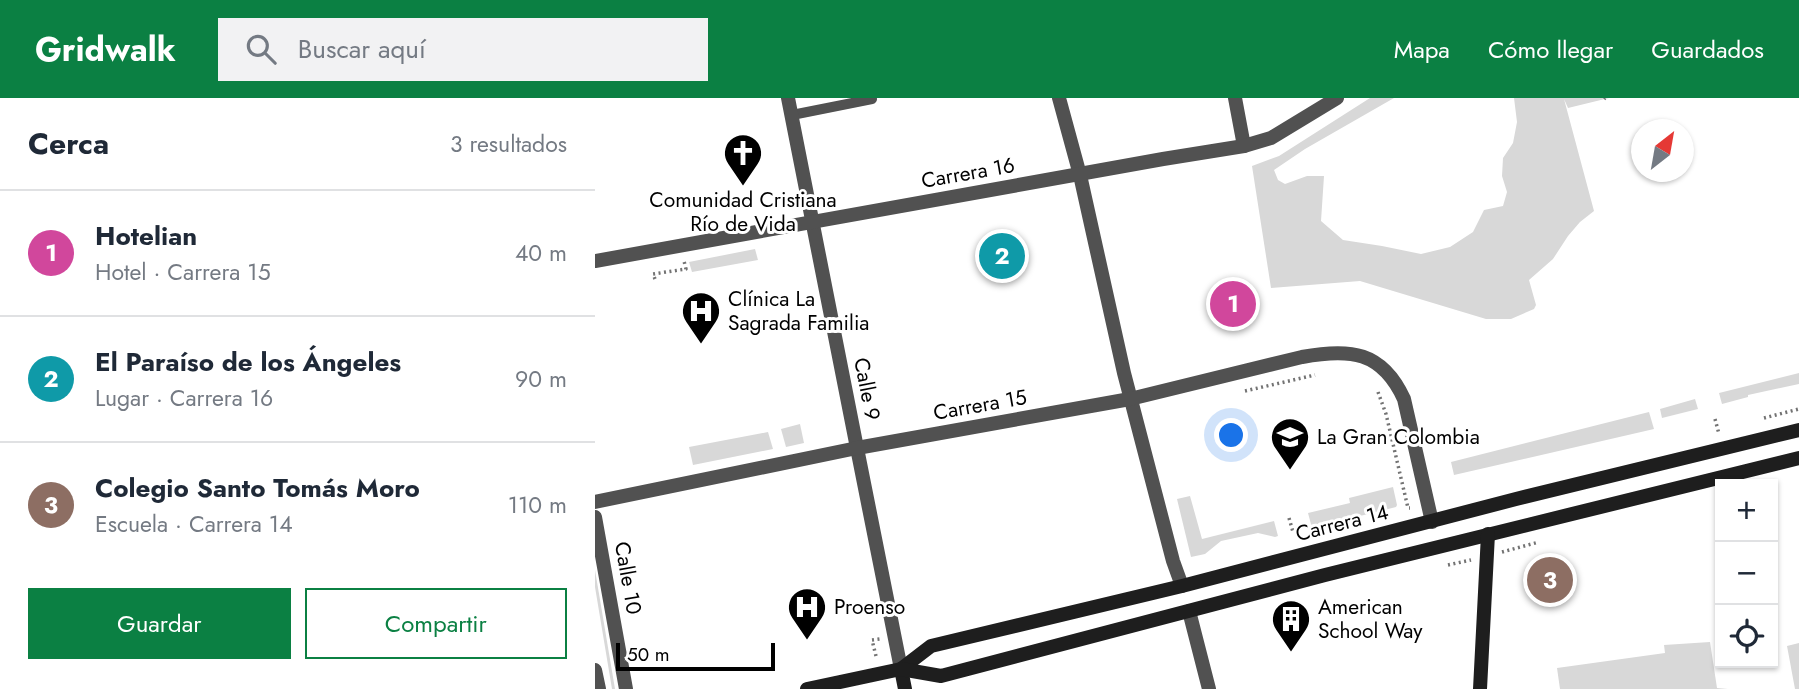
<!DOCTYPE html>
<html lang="es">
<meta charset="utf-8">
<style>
:root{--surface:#fff;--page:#f2f2f3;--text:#1f2937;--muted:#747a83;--line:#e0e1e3;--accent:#0b8043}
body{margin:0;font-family:Jost,sans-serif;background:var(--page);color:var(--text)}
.controls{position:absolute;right:21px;bottom:21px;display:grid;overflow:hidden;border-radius:0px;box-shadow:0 2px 5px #0004}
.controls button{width:63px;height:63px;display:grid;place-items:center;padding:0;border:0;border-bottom:2px solid var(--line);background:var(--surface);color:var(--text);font:35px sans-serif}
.compass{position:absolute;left:1036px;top:21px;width:63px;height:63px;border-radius:50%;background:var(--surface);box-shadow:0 2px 5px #0004;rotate:31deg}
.scale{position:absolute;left:21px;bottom:18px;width:159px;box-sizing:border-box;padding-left:7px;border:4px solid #000;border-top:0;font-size:19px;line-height:24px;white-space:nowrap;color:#000;-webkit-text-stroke:5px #fff;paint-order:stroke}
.you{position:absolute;left:637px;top:338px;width:24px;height:24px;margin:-18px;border:5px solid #fff;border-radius:50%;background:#1a73e8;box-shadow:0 0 0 10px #1a73e833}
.badge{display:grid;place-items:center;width:46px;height:46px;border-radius:50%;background:var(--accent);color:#fff;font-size:23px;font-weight:700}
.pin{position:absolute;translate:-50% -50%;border:4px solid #fff;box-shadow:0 2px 7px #0006}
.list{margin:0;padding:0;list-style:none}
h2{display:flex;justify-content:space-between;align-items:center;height:91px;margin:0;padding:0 28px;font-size:30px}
h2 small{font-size:23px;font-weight:400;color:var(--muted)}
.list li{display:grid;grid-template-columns:46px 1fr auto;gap:21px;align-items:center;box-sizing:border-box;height:126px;padding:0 28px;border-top:2px solid var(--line)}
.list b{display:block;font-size:26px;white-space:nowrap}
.list p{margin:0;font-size:23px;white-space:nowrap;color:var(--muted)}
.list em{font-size:23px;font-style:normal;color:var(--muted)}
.actions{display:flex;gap:14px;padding:21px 28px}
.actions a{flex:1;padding:16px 0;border:2px solid var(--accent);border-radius:0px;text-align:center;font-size:24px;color:var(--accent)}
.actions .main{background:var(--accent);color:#fff}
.icon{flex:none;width:38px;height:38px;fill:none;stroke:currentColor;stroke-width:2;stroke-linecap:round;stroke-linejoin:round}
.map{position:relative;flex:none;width:1204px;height:591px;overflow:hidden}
header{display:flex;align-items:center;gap:42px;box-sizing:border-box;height:98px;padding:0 35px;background:var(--accent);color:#fff}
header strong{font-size:33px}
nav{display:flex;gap:38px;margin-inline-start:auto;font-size:24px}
.search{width:490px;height:63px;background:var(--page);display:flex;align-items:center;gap:18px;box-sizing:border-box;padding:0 24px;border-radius:0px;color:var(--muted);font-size:26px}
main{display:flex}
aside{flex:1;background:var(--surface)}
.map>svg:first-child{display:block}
.green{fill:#d8d8d8}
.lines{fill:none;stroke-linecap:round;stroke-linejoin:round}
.path{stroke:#737373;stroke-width:3.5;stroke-dasharray:2 3.5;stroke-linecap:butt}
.service{stroke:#515151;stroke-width:10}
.minor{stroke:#515151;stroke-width:14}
.tertiary{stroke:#515151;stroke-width:14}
.secondary{stroke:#1e1e1e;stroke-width:14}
.labels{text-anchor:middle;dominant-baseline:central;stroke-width:6;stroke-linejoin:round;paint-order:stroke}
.street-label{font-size:21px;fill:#000;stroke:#fff}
.poi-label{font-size:21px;fill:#000;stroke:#fff;text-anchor:start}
</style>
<header>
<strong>Gridwalk</strong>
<div class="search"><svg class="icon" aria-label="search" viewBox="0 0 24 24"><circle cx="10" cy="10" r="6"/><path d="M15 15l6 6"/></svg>Buscar aquí</div>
<nav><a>Mapa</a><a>Cómo llegar</a><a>Guardados</a></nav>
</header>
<main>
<aside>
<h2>Cerca<small>3 resultados</small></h2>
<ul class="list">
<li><span class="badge" style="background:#d1479c">1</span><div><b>Hotelian</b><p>Hotel · Carrera 15</p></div><em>40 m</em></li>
<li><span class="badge" style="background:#0f9aa8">2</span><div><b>El Paraíso de los Ángeles</b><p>Lugar · Carrera 16</p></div><em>90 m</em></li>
<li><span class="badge" style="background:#8d6e63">3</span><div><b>Colegio Santo Tomás Moro</b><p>Escuela · Carrera 14</p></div><em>110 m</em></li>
</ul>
<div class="actions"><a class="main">Guardar</a><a>Compartir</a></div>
</aside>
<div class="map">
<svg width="1204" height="591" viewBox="0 0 1204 591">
<rect width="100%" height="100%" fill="#fff"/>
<g class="green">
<polygon points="775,0 799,0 710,51 679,72 683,82 690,86 712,78 729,78 726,123 748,142 787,148 826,156 855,149 878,134 889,112 908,108 912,94 907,78 908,60 918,45 922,24 919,0 1014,0 973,10 969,1 999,113 985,124 973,138 958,161 934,182 941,207 939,211 916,221 891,221 765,183 676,190 657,68 684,58"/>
<polygon points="160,151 163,162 97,174 94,164"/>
<polygon points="1204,275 1204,286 1153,297 1153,299 1127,306 1124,295"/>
<polygon points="1100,301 1103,311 1067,320 1065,311"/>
<polygon points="1054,314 1059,331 859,377 856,364"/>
<polygon points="205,326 209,345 191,349 186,331"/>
<polygon points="173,334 178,351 98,367 94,349"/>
<polygon points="798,389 802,407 801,409 717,430 713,415 755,405 754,400"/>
<polygon points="595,398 607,441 679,423 683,438 680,439 663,435 626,443 610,456 596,459 582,401"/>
<polygon points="0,472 20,591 17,591 0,489"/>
<polygon points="1115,544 1122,590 1133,591 965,591 962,570 1070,555 1069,547"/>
<polygon points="1204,545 1204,591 1200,591 1192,548"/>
</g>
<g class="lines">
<g class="path">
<polyline points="1009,1 1010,0"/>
<polyline points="60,181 58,176 91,171 89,163"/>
<polyline points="650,293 720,277"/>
<polyline points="783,294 791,316 813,410 815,410"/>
<polyline points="1169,320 1204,311"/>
<polyline points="1120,321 1124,336"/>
<polyline points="694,420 698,434"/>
<polyline points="907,454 944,444"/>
<polyline points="853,467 876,462"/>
<polyline points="281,558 277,542 285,541"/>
</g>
<polyline class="service" points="197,17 277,1"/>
<g class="minor">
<polyline points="193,0 262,350"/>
<polyline points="464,0 485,77 529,275 578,463 587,488"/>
<polyline points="640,0 649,48"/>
<polyline points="0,163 568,61 649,48 676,40 742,0"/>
<polyline points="594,513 614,591"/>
</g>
<g class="tertiary">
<polyline points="262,350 306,571"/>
<path d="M0,404L262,350L535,301L707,259C755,250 787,253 809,301L837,424"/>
<polyline points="0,419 31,591"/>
<polyline points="0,572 4,591"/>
</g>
<g class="secondary">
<polyline points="306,571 336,548 587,488 921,401 1204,332"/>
<polyline points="306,571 310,591"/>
<polyline points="212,591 306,571 346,578 730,477 1204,360"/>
<polyline points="885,591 893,436"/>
</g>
</g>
<defs>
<g id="church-pin" transform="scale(2.0125)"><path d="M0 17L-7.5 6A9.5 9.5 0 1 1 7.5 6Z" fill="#000" stroke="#fff"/><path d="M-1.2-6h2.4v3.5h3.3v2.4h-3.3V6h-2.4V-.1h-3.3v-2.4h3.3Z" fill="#fff"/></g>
<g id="hospital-pin" transform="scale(2.0125)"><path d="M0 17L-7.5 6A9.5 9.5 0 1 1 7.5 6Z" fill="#000" stroke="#fff"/><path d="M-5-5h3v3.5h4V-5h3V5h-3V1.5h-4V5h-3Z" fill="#fff"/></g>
<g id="university-pin" transform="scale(2.0125)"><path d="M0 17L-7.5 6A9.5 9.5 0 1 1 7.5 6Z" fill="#000" stroke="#fff"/><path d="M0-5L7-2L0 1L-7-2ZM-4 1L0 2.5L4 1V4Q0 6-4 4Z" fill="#fff"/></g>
<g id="building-pin" transform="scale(2.0125)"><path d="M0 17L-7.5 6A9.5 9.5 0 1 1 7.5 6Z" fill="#000" stroke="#fff"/><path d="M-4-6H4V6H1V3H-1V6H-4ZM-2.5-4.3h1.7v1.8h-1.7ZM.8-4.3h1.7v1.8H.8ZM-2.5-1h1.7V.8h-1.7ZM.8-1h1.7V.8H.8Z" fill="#fff"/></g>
</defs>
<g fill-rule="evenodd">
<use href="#church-pin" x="148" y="55"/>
<use href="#hospital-pin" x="106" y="213"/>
<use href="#university-pin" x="695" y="339"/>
<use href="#hospital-pin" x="212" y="509"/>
<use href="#building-pin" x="696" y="521"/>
</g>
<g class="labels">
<g class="street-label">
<text transform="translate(373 75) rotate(-10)">Carrera 16</text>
<text transform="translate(272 291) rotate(79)">Calle 9</text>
<text transform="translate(385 307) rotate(-10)">Carrera 15</text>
<text transform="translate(747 425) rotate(-14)">Carrera 14</text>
<text transform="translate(33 480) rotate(80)">Calle 10</text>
</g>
<g class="poi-label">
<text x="148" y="102" text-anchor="middle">Comunidad Cristiana<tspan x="148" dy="24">Río de Vida</tspan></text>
<text x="133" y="201">Clínica La<tspan x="133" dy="24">Sagrada Familia</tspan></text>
<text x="722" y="339">La Gran Colombia</text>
<text x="239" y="509">Proenso</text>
<text x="723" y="509">American<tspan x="723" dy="24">School Way</tspan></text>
</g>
</g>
</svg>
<div class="controls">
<button>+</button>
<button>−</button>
<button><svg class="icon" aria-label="locate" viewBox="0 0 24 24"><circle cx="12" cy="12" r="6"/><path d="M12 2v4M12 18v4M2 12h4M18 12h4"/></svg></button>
</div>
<svg class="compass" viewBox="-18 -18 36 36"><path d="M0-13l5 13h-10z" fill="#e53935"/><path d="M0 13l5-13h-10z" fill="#747a83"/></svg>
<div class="scale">50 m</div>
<div class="you"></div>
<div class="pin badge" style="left:638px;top:206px;background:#d1479c">1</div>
<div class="pin badge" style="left:407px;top:158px;background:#0f9aa8">2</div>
<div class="pin badge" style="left:955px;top:482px;background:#8d6e63">3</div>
</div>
</main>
